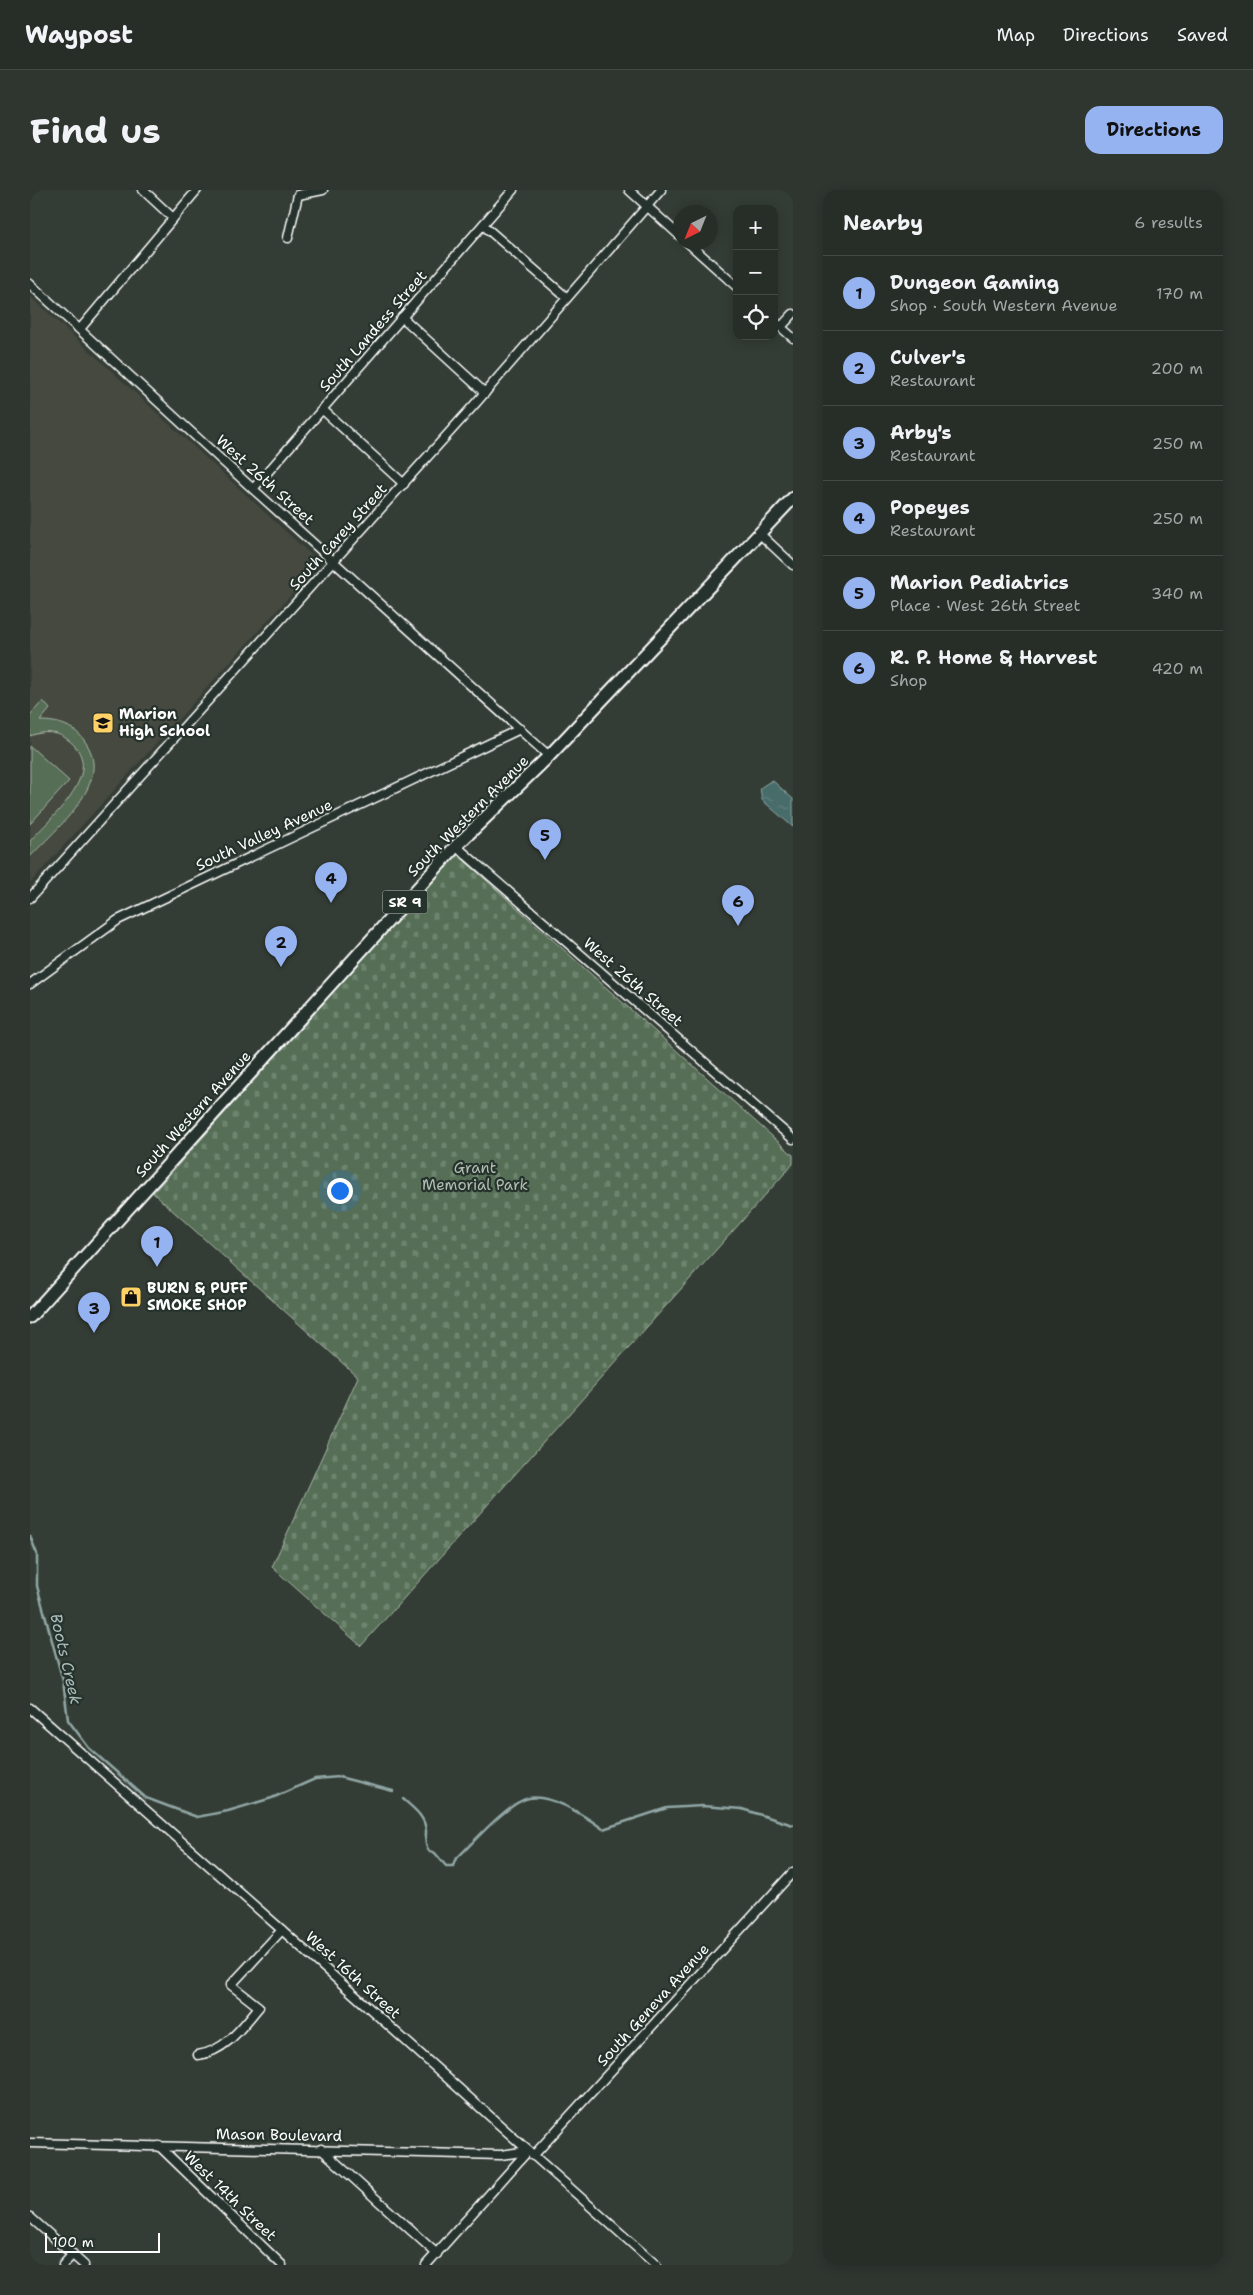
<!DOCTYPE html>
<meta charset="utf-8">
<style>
:root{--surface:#272e28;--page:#2f3630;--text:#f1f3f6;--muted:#a4a8a8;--line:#434a45;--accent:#95b2f1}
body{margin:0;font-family:"Shantell Sans",sans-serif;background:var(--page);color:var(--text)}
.controls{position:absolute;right:15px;top:15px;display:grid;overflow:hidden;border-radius:10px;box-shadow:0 2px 12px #0003}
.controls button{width:45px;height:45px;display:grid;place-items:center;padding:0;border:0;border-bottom:1px solid var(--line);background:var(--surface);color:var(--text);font:25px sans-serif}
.compass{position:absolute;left:643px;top:15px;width:45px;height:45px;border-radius:50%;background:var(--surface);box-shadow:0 2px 12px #0003;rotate:223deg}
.scale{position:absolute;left:15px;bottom:12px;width:115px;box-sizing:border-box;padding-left:5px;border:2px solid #fff;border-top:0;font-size:14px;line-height:18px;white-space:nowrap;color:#fff;-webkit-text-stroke:4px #26332d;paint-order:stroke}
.you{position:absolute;left:309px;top:1000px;width:18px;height:18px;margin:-12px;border:4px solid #fff;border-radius:50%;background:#1a73e8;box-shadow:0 0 0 8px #1a73e833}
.badge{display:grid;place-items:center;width:32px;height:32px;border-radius:50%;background:var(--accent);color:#111;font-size:16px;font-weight:700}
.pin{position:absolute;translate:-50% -41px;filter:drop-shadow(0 1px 2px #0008)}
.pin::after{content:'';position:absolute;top:26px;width:18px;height:15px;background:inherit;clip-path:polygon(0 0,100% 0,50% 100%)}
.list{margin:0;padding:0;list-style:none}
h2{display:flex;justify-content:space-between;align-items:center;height:65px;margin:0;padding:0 20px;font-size:21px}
h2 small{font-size:16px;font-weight:400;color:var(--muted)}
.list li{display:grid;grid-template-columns:32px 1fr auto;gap:15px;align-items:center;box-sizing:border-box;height:75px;padding:0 20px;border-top:1px solid var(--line)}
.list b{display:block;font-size:19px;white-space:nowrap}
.list p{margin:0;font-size:16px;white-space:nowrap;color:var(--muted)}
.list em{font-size:16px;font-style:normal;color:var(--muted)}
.icon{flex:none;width:28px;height:28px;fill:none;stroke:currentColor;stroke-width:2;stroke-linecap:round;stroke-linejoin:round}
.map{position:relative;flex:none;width:763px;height:2075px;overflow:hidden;border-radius:15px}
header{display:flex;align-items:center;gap:30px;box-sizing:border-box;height:70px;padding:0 25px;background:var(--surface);border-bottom:1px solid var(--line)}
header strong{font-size:24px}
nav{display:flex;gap:28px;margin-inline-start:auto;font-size:18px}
.intro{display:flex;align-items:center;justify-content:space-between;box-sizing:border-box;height:120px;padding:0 30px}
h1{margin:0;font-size:35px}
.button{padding:12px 22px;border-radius:15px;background:var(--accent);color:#111;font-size:18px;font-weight:700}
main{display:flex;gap:30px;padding:0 30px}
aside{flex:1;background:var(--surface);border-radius:15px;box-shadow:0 2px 12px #0003}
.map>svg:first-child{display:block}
.built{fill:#45493f}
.cemetery{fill:url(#cemetery-stones);stroke:#aab6aa}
.pitch{fill:#546e55;stroke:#aab6aa}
.water{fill:url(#water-ripples);stroke:#91a7a6}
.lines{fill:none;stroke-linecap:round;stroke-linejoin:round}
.stream{stroke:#91a7a6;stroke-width:2.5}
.minor-casing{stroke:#fff;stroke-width:11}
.highway-casing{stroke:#fff;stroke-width:15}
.minor{stroke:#26332d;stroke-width:8}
.highway{stroke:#26332d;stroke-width:11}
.labels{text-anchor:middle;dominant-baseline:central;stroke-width:4.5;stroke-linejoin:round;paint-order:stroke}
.shield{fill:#26332d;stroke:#bec2c0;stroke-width:1}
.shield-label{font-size:14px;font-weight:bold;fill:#fff}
.street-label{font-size:15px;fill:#fff;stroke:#26332d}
.poi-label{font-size:15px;font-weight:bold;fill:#fff;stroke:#26332d;text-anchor:start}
.park-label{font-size:15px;fill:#b2beb2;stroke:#26332d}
.water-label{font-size:16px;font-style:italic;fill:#acbdbc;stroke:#26332d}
</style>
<header>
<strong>Waypost</strong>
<nav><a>Map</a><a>Directions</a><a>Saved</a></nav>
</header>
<div class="intro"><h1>Find us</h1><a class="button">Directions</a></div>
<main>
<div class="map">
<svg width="763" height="2075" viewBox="0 0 763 2075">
<defs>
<pattern id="cemetery-stones" width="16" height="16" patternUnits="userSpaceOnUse" patternTransform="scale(1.25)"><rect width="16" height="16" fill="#546e55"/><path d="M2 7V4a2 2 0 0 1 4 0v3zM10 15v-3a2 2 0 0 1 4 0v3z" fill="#6e846e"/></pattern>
<pattern id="water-ripples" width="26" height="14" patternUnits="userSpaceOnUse" patternTransform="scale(1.25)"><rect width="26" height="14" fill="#476c6a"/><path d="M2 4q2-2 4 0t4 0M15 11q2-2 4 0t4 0" fill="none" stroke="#638280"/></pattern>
</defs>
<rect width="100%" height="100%" fill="#343d35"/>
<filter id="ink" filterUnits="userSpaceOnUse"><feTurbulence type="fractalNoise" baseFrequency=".02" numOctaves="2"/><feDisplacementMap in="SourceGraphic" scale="10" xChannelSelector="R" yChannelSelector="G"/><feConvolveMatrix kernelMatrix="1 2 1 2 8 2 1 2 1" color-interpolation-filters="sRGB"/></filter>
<g filter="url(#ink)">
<polygon class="built" points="1,107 290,373 0,693 0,108"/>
<polygon class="cemetery" points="427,664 763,965 763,974 331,1456 242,1377 328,1187 123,1003"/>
<g class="pitch">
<path d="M13,511L20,519L10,531C27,531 43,535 54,550C86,592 26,638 0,667V651C21,627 80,580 37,549C26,541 13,541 0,546V525Z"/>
<polygon points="0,556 39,591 0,634"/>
</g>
<polygon class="water" points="742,590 763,609 763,637 732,610 730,598"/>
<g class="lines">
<g class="stream">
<polyline points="0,1346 7,1364 7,1396 33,1491 38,1530 59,1558 116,1608 167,1627 198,1621 242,1608 285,1589 309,1587 363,1601"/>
<path d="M373,1609C384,1619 395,1626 396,1641C396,1650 394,1653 399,1661L405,1663L416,1676H423L425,1670C442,1654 478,1612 499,1608C522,1604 555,1626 573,1639L637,1618L672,1616L712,1619L763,1635"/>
</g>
<g class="minor-casing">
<g id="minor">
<polyline points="113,0 143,28"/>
<polyline points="599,0 650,46"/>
<polyline points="268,5 293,0"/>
<polyline points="453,35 537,108"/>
<polyline points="258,48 268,5"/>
<polyline points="657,52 707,97"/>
<polyline points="0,94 223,299 519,566"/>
<polyline points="372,127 455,203"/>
<polyline points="744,131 763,148"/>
<polyline points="751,137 763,124"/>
<polyline points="50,139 167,0"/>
<polyline points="293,220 374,294"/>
<polyline points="223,299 483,0"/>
<polyline points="730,344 763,375"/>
<polyline points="426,656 763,949"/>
<polyline points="0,708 445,214 631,0"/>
<polyline points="0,794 88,730 490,539"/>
<polyline points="0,1518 252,1740 626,2075"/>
<path d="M168,1865C196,1861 212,1837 229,1817L201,1795L252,1740"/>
<polyline points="0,1953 471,1965 498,1961"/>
<polyline points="129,1956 252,2075"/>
<polyline points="291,1959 407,2064"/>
<polyline points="503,1966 763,1682"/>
<polyline points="0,2027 54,2075"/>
<polyline points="33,2075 43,2064"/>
<polyline points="396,2075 498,1961"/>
</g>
</g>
<g class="highway-casing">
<polyline id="highway" points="0,1127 426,656 519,566 763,308"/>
</g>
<use href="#minor" class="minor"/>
<use href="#highway" class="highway"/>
</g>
</g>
<defs>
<g id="school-square" transform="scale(1.125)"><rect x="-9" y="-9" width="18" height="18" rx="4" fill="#ffd166" stroke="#26332d"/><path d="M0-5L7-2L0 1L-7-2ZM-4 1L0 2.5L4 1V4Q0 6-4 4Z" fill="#111"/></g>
<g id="shop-square" transform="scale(1.125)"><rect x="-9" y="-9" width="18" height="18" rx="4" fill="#ffd166" stroke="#26332d"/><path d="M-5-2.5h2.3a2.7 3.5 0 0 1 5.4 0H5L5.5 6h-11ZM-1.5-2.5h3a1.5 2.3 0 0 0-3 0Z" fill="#111"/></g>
</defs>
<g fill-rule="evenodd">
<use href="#school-square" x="73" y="533"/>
<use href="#shop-square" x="101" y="1107"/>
</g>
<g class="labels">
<rect class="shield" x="352.5" y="700.5" width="45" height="23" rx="4"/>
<g class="shield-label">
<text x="375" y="712">SR 9</text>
</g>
<g class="street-label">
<text transform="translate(343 141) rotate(-49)">South Landess Street</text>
<text transform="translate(235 290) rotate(42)">West 26th Street</text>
<text transform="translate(308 347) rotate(-48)">South Carey Street</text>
<text transform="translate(438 626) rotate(-45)">South Western Avenue</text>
<text transform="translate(234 645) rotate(-25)">South Valley Avenue</text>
<text transform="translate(603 792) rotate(41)">West 26th Street</text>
<text transform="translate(163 924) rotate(-48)">South Western Avenue</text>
<text transform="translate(323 1785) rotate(42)">West 16th Street</text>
<text transform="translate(623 1815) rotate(-48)">South Geneva Avenue</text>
<text transform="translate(249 1945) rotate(1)">Mason Boulevard</text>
<text transform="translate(200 2006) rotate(44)">West 14th Street</text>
</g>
<g class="poi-label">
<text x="89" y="524">Marion<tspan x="89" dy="17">High School</tspan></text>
<text x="117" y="1098">BURN &amp; PUFF<tspan x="117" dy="17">SMOKE SHOP</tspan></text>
</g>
<g class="park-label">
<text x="445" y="978">Grant<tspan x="445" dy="17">Memorial Park</tspan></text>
</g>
<g class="water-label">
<text transform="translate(36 1469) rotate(77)">Boots Creek</text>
</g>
</g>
</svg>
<div class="controls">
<button>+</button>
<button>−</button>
<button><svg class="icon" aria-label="locate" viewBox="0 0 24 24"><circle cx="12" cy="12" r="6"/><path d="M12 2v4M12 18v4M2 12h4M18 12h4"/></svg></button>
</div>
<svg class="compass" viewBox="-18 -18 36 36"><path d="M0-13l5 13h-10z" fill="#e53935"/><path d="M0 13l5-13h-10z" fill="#a4a8a8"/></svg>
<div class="scale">100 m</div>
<div class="you"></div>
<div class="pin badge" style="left:127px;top:1077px">1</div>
<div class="pin badge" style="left:251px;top:777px">2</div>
<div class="pin badge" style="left:64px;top:1143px">3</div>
<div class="pin badge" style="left:301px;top:713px">4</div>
<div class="pin badge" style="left:515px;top:670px">5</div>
<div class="pin badge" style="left:708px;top:736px">6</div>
</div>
<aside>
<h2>Nearby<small>6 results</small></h2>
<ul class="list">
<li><span class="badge">1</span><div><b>Dungeon Gaming</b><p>Shop · South Western Avenue</p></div><em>170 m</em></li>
<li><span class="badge">2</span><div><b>Culver's</b><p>Restaurant</p></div><em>200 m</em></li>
<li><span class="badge">3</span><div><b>Arby's</b><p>Restaurant</p></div><em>250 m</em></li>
<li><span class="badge">4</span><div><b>Popeyes</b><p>Restaurant</p></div><em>250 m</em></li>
<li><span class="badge">5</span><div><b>Marion Pediatrics</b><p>Place · West 26th Street</p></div><em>340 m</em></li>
<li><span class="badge">6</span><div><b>R. P. Home &amp; Harvest</b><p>Shop</p></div><em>420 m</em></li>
</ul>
</aside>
</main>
